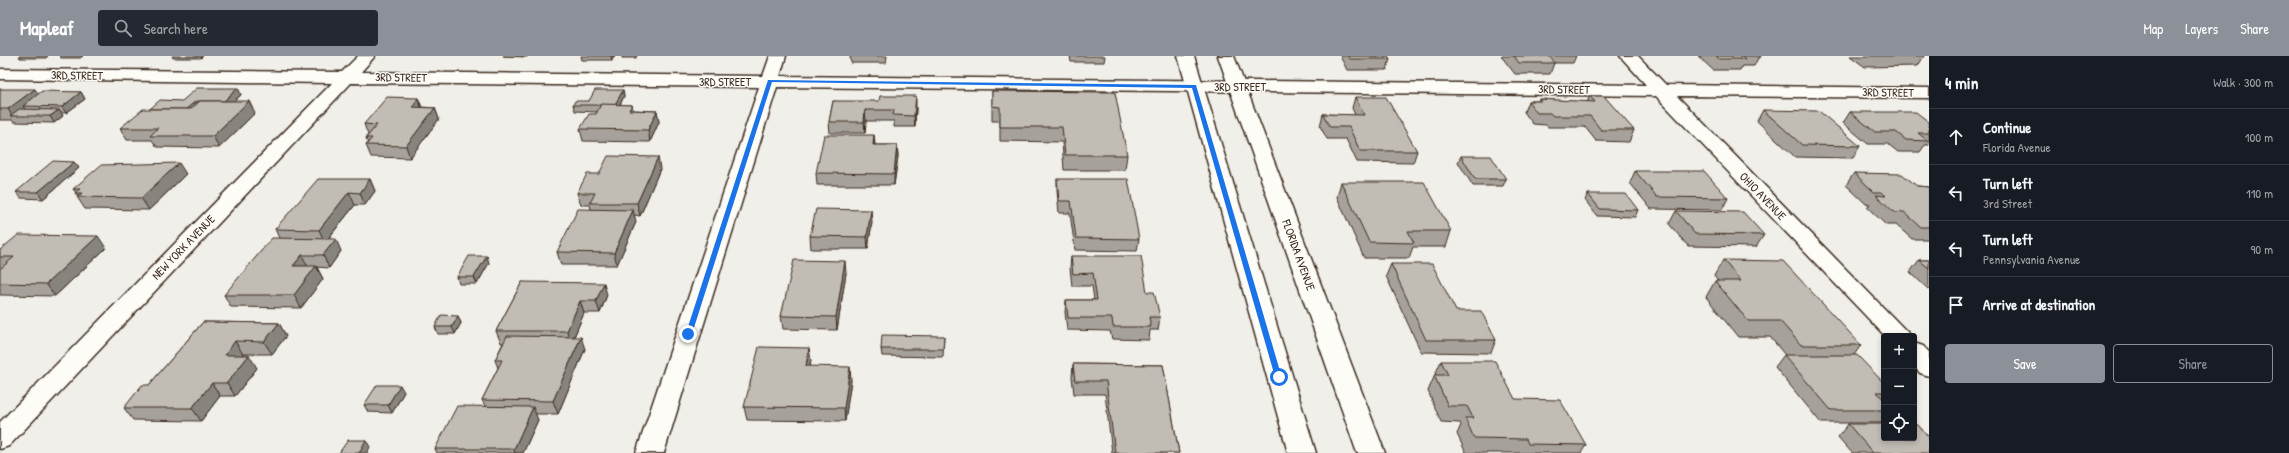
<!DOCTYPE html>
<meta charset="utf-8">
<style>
:root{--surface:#171b24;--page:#242831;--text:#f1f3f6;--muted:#9ea1a6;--line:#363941;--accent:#8c9099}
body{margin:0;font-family:"Patrick Hand",sans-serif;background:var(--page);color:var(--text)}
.controls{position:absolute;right:12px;bottom:12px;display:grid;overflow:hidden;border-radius:4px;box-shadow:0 2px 6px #0003}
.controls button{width:36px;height:36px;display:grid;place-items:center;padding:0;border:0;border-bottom:1px solid var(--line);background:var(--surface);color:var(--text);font:20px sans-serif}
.stop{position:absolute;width:12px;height:12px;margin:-9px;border:3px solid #1a73e8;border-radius:50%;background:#fff}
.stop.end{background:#1a73e8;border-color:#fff;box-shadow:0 1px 4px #0008}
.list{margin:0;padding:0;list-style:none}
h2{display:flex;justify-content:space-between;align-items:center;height:52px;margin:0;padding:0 16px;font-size:17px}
h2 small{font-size:13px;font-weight:400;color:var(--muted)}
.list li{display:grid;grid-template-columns:26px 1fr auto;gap:12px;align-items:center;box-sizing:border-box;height:56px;padding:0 16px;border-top:1px solid var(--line)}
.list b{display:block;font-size:15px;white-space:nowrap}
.list p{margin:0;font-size:13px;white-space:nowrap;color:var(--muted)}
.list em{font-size:13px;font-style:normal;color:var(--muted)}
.actions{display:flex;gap:8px;padding:12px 16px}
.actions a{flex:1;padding:9px 0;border:1px solid var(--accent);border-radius:4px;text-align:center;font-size:14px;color:var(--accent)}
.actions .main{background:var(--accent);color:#fff}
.icon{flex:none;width:22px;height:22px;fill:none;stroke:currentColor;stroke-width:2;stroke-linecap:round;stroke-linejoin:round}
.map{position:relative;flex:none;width:1929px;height:397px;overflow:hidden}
header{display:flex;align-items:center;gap:24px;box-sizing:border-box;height:56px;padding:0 20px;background:var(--accent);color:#fff}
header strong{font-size:19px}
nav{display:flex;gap:22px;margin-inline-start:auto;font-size:14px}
.search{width:280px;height:36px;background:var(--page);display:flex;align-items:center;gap:10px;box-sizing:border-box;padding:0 14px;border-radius:4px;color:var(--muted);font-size:15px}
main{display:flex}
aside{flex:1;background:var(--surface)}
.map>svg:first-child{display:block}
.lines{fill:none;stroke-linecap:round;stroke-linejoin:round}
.street-casing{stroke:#3b2a1e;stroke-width:3}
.secondary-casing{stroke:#3b2a1e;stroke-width:3}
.street{fill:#fdfcf7;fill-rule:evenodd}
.secondary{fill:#fdfcf7;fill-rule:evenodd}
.wall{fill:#a6a29b;stroke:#3b2a1e}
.shaded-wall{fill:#87847e;stroke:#3b2a1e}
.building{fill:#c1bcb4;stroke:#3b2a1e}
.route{fill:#1a73e8}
.labels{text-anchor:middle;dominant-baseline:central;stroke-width:3;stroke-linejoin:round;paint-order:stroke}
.street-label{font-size:12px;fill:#3b2a1e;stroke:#fdfcf7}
</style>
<header>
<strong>Mapleaf</strong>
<div class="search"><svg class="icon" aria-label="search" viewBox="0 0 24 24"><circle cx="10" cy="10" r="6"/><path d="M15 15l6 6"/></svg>Search here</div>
<nav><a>Map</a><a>Layers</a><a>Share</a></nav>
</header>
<main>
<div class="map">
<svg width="1929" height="397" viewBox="0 0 1929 397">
<rect width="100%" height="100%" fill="#f1efea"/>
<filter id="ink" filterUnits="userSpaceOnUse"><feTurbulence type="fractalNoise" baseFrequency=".025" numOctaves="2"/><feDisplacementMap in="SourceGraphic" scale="8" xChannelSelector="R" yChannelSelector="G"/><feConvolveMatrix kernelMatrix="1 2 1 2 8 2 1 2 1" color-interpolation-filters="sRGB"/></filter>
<g filter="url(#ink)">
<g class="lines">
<g class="street-casing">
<g id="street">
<polygon points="358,0 375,0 361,16 763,20 770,0 786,0 780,20 1646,29 1620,0 1638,0 1666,29 1929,32 1929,42 1677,40 1911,280 1885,280 1656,40 777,31 664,397 636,397 759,31 351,27 9,390 0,393 0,366 332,27 0,23 0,13 342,16"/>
<polygon points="1914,287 1923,290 1929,296 1929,320 1920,317 1914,311"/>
</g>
</g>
<g class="secondary-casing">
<g id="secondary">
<polygon points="1178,0 1194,0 1316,397 1288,397"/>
<polygon points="1218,0 1234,0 1385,397 1357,397"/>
</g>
</g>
<use href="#street" class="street"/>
<use href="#secondary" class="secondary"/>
</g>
<g class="wall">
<polygon points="19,0 48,0 46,2 20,2"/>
<polygon points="60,0 83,0 80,2 61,2"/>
<polygon points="172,0 203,0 201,2 173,2"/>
<polygon points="503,0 528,0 527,1"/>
<polygon points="581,0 615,0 612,4 582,4"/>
<polygon points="622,0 637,0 636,2 622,2"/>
<polygon points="850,0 887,0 886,7 851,7"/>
<polygon points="1070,0 1105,0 1104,6 1071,6"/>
<polygon points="1340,0 1388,0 1390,3 1387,14 1347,14"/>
<polygon points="1501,0 1576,0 1573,7 1554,7 1550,18 1515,18"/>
<polygon points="1698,0 1761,0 1760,2 1758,2 1754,10 1742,10 1740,14 1713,14"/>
<polygon points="1850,0 1924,0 1918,10 1865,11"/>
<polygon points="238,32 241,39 234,45 255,57 219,92 157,91 152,84 127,84 120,72 150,53"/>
<polygon points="0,33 39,38 81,36 85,43 66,57 61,57 63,60 54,67 14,66 13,64 0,64"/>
<polygon points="623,34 624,40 620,49 632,49 633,54 657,55 659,66 650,86 583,85 580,73 596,58 597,56 575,55 573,49 589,45"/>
<polygon points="992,35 1127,99 1125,114 1064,114 1062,86 1000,85 1000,65 992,65"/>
<polygon points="1590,40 1634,74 1629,86 1596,85 1585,71 1548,71 1546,69 1533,68 1524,56 1528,45 1538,45 1539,43 1587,46"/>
<polygon points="1355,41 1417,95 1413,107 1357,106 1346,83 1327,83 1320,70 1323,58 1355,59 1352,52"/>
<polygon points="418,42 422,51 435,52 439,63 410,102 371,101 366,89 368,88 366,82 368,79 364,68"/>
<polygon points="833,45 916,52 915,71 894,71 894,65 866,65 865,77 830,77 829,66"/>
<polygon points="1763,54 1860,90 1853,102 1795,101 1757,65"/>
<polygon points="1850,56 1929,66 1929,89 1925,89 1920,96 1898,96 1888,88 1868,88 1843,67"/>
<polygon points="874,79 875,89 897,89 898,100 894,129 817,129 816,117"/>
<polygon points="1461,100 1506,123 1503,130 1473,130 1458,106"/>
<polygon points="74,106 79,112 43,143 21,142 16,136"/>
<polygon points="660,113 640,160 634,159 636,166 617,209 561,209 557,196 591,153 590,149 581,149 577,137 599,118"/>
<polygon points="1635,115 1728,142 1722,154 1651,153 1630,127"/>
<polygon points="1854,117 1917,130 1929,131 1929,183 1912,183 1896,169 1886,169 1867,151 1870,148 1866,148 1846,129"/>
<polygon points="186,118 149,154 85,153 77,141 78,141 75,137 76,137 73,133"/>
<polygon points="370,123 375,135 365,149 355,149 328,183 341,195 329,212 317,211 323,223 301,252 231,251 224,239 279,182 275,173"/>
<polygon points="1057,123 1139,183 1137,195 1075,194 1070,157 1059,157 1057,135"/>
<polygon points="1341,126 1451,175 1446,191 1413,191 1409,202 1364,202 1337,141"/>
<polygon points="1588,138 1638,154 1635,161 1597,160 1585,144"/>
<polygon points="1676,155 1764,179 1756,191 1688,190 1669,168"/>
<polygon points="872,166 868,193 811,193 810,180"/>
<polygon points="106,192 55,240 0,239 0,213 1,212 0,210 0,194"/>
<polygon points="1071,200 1147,236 1160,261 1158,274 1150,274 1149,284 1112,283 1110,275 1067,274 1065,256 1066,244 1094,244 1092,230 1072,230 1070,212"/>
<polygon points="1723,204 1861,289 1854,299 1884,327 1884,365 1883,367 1821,367 1775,311 1784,299 1785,299 1770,281 1738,281 1706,241 1715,225 1718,225 1714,220"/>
<polygon points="1919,204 1929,204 1929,234 1910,216"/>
<polygon points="489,207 477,228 459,228 457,221"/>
<polygon points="1391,208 1496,284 1491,297 1421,296 1386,220"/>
<polygon points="846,217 837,274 783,273 781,260"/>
<polygon points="522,226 607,239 600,257 584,257 574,281 585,293 558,358 535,358 538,364 523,397 437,397 435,393 485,350 482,344 498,312 495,304 503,287 501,287 496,275"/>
<polygon points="458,260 461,267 455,278 438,278 435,271"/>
<polygon points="203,266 279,267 286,280 272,298 243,298 242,299 257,312 235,340 220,340 201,365 133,364 124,352 149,329"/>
<polygon points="944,280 943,301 882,300 881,293"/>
<polygon points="811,305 810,310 851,324 845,365 747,364 744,351"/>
<polygon points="1441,305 1515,343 1586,389 1581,397 1466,397 1457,378 1461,369 1460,367 1441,366 1428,335"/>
<polygon points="1073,308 1163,309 1179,397 1112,397 1105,338 1074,338 1072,321"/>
<polygon points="404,336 392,357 368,356 364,349"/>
<polygon points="1848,368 1929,397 1852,397 1838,381"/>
</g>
<g class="shaded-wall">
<polygon points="611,0 615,0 612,4"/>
<polygon points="238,32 241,39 227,51 224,45"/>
<polygon points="35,33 43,44 23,50 27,56 12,60 8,53"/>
<polygon points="623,34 624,40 616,56 615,49"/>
<polygon points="81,36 85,43 66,57 62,51"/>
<polygon points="916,40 916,52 915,71 914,60"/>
<polygon points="418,42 422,53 413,51"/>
<polygon points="196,45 199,51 180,57"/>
<polygon points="249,45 255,57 219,92 213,80"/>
<polygon points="632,49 635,60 629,54"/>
<polygon points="435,52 439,63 410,102 406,90"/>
<polygon points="59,54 63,60 54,67 50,60"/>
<polygon points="865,54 866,65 865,77 864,66"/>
<polygon points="657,55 659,66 650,86 648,74"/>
<polygon points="874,79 875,91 873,89"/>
<polygon points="897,89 898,100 894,129 894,118"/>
<polygon points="658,101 660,113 640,160 637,147"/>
<polygon points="74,106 79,112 43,143 38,136"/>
<polygon points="179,107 186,118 149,154 141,142"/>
<polygon points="370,123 375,135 365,149 360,137"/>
<polygon points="349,136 355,149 325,186 319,174"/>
<polygon points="633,154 636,166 617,209 614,197"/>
<polygon points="871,154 872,166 868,193 867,181"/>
<polygon points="98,180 106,192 55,240 46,228"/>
<polygon points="336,183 341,195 329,212 323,199"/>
<polygon points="302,199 308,211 293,210"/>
<polygon points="487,200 489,207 477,228 474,221"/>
<polygon points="845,205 846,217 837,274 836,261"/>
<polygon points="316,210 323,223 301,252 294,239"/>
<polygon points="604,227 607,239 600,257 596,245"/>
<polygon points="580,245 584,257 571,288 567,275"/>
<polygon points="458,260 461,267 455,278 452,271"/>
<polygon points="279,267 286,280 272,298 264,286"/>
<polygon points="581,281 585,293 558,358 553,345"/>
<polygon points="235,285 243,298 233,312 225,299"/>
<polygon points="809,292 811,305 807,323 806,310"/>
<polygon points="249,299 257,312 235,340 227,327"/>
<polygon points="850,311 851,324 845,365 844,352"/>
<polygon points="212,327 220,340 201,365 192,352"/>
<polygon points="400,329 404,336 392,357 388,349"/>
<polygon points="533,351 538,364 523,397 515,397 514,393"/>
<polygon points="366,384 370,391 367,397 359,397"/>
</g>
<g class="building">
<polygon points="1348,0 1388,0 1390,3 1350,3"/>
<polygon points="1514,0 1549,0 1555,7 1519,7"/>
<polygon points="1716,0 1742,0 1745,3 1719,3"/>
<polygon points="197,32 238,32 224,45 196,45 186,53 150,53 160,44 182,45"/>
<polygon points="0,33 35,33 8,53 0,53"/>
<polygon points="595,34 623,34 615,49 573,49 575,45 589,45"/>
<polygon points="42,35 81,36 62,51 23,50"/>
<polygon points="992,35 1115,36 1127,99 1065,99 1062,71 1000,71 1000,51 992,50"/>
<polygon points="880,40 916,40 914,60 893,59 894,54 865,54 864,66 829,66 833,45 879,45"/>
<polygon points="1590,40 1604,40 1634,74 1601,74 1590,60 1553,60 1550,57 1537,57 1528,45 1541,45 1539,43 1595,46"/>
<polygon points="387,41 418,42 413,51 435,52 406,90 366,89 372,82 366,82 377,69 364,68"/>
<polygon points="1355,41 1386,41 1417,95 1360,95 1349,71 1330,71 1323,58 1364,59"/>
<polygon points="200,45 249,45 213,80 150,80 158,72 120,72 143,53 191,53"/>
<polygon points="601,48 632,49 629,54 657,55 648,74 580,73 589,58 596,58"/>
<polygon points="19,53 59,54 50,60 10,60"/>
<polygon points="1763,54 1819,55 1860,90 1802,89"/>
<polygon points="1850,56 1916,56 1929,66 1929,77 1918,77 1928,85 1906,84 1896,76 1875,76"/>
<polygon points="824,79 874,79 873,89 897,89 894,118 816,117"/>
<polygon points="608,100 658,101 637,147 590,147 595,137 577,137 587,118 599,118"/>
<polygon points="1461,100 1491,100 1506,123 1475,123"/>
<polygon points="53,105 74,106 38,136 16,136"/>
<polygon points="179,107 141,142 77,141 82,137 75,137 80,133 73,133 101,109"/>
<polygon points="1635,115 1704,115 1728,142 1657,141"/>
<polygon points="1854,117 1902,118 1917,130 1929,131 1929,171 1921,171 1904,156 1895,157 1876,139 1886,140 1882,136 1874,136"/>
<polygon points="318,123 370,123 360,137 349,136 319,174 275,173"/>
<polygon points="1057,123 1128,123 1139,183 1076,182 1071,145 1059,145"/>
<polygon points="1341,126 1424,126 1451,175 1408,175 1414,187 1369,186"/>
<polygon points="1588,138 1626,138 1638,154 1600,153"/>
<polygon points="578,153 633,154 614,197 557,196"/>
<polygon points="816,153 871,154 867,181 810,180"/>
<polygon points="1676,155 1743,156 1764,179 1695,178"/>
<polygon points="18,179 98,180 46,228 0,227 0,213 14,201 0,201 0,194"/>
<polygon points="272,182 336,183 323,199 302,199 293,210 316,210 294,239 224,239"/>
<polygon points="469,200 487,200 474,221 457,221"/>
<polygon points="1071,200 1141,200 1147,236 1154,236 1160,261 1149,261 1151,271 1113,271 1112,262 1068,262 1066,244 1097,244 1093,217 1073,218"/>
<polygon points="794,204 845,205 836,261 781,260"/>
<polygon points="1723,204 1783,205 1861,289 1801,289 1780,265 1748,265 1715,225 1741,225"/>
<polygon points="1919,204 1929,204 1929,212"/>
<polygon points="1391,208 1432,208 1456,255 1481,255 1496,284 1426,284"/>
<polygon points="522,226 604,227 596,245 580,245 567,275 496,275"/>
<polygon points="441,259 458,260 452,271 435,271"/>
<polygon points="203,266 279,267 264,286 235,285 225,299 249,299 227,327 212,327 192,352 124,352 142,329 149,329"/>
<polygon points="882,279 944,280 943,293 881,293"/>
<polygon points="507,280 581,281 553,345 482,344 502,304 495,304"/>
<polygon points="759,291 809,292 806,310 850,311 844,352 744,351"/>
<polygon points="1784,299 1857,299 1884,327 1884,336 1877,336 1884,344 1884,354 1831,354"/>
<polygon points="1441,305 1495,305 1515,343 1560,344 1586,389 1528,388 1526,383 1474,382 1465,362 1473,362 1467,350 1448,350 1434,319 1448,319"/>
<polygon points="1073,308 1163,309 1179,397 1115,397 1106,325 1075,325"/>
<polygon points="377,329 400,329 388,349 364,349"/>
<polygon points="457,350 533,351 514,393 435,393"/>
<polygon points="1848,368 1884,368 1884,382 1914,382 1914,368 1918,369 1929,381 1929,397 1873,397"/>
<polygon points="348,384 366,384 359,397 339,397"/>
</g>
</g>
<polygon class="route" points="768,24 1196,29 1282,322 1275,321 1192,32 772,26 692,278 685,280"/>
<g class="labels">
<g class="street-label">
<text transform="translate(77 19) rotate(1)">3RD STREET</text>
<text transform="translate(401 21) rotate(1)">3RD STREET</text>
<text x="725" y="25">3RD STREET</text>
<text x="1240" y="30">3RD STREET</text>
<text transform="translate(1564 33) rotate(1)">3RD STREET</text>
<text transform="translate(1888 36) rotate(1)">3RD STREET</text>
<text transform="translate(1763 140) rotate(46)">OHIO AVENUE</text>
<text transform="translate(183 191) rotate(-46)">NEW YORK AVENUE</text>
<text transform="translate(1299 199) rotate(70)">FLORIDA AVENUE</text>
</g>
</g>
</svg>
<div class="controls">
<button>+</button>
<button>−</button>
<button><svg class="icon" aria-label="locate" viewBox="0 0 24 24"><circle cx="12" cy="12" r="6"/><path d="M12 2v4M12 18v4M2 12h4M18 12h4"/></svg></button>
</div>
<div class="stop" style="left:1279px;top:321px"></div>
<div class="stop end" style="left:688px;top:278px"></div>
</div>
<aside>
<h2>4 min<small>Walk · 300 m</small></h2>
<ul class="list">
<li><svg class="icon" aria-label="ahead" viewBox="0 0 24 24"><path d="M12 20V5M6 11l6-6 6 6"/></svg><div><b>Continue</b><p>Florida Avenue</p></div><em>100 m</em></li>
<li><svg class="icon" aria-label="left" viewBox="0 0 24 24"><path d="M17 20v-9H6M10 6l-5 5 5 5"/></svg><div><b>Turn left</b><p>3rd Street</p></div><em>110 m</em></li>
<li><svg class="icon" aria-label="left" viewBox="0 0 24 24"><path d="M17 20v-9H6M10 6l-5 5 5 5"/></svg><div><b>Turn left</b><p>Pennsylvania Avenue</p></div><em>90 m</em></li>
<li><svg class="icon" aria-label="arrive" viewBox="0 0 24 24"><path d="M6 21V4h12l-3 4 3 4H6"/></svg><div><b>Arrive at destination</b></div></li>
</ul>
<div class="actions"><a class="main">Save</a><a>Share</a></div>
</aside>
</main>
